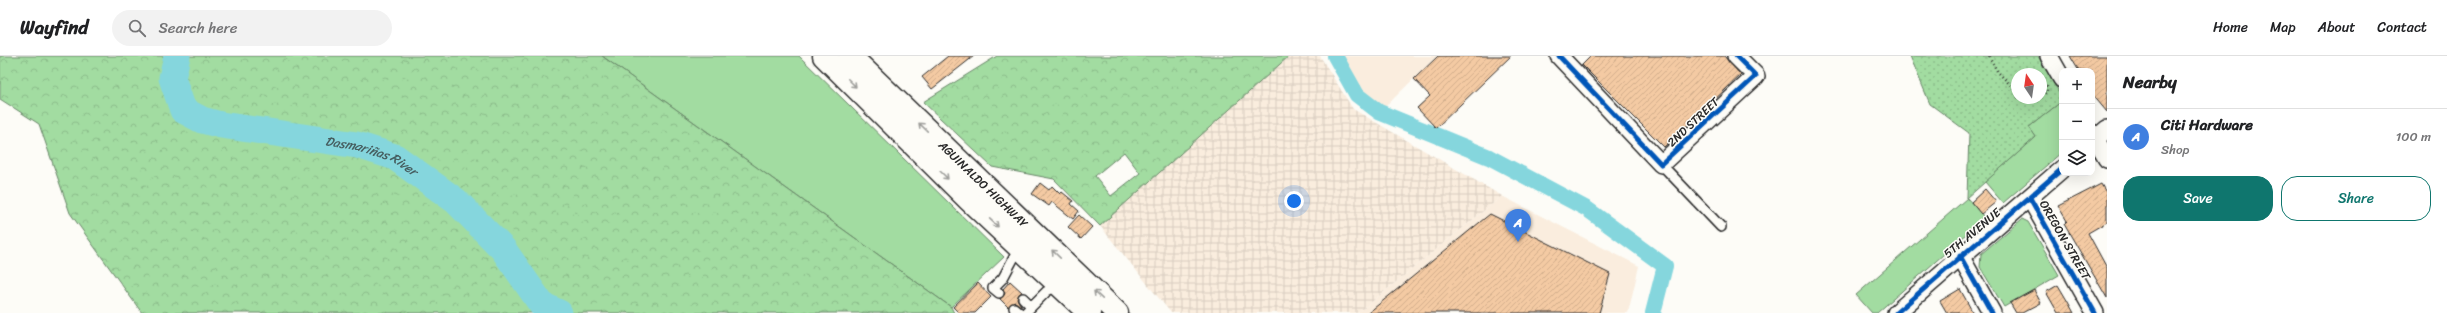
<!DOCTYPE html>
<meta charset="utf-8">
<style>
:root{--surface:#fff;--page:#f2f2f2;--text:#202124;--muted:#757577;--line:#e0e0e0;--accent:#0f766e}
body{margin:0;font-family:Sriracha,sans-serif;background:var(--page);color:var(--text)}
.controls{position:absolute;right:12px;top:12px;display:grid;overflow:hidden;border-radius:8px;box-shadow:0 4px 16px #0002}
.controls button{width:36px;height:36px;display:grid;place-items:center;padding:0;border:0;border-bottom:1px solid var(--line);background:var(--surface);color:var(--text);font:20px sans-serif}
.compass{position:absolute;left:2011px;top:12px;width:36px;height:36px;border-radius:50%;background:var(--surface);box-shadow:0 4px 16px #0002;rotate:347deg}
.you{position:absolute;left:1294px;top:145px;width:14px;height:14px;margin:-10px;border:3px solid #fff;border-radius:50%;background:#1a73e8;box-shadow:0 0 0 6px #1a73e833}
.badge{display:grid;place-items:center;width:26px;height:26px;border-radius:50%;background:var(--accent);color:#fff;font-size:13px;font-weight:700}
.pin{position:absolute;translate:-50% -33px;filter:drop-shadow(0 1px 2px #0008)}
.pin::after{content:'';position:absolute;top:21px;width:14px;height:12px;background:inherit;clip-path:polygon(0 0,100% 0,50% 100%)}
.list{margin:0;padding:0;list-style:none}
h2{display:flex;justify-content:space-between;align-items:center;height:52px;margin:0;padding:0 16px;font-size:17px}
h2 small{font-size:13px;font-weight:400;color:var(--muted)}
.list li{display:grid;grid-template-columns:26px 1fr auto;gap:12px;align-items:center;box-sizing:border-box;height:56px;padding:0 16px;border-top:1px solid var(--line)}
.list b{display:block;font-size:15px;white-space:nowrap}
.list p{margin:0;font-size:13px;white-space:nowrap;color:var(--muted)}
.list em{font-size:13px;font-style:normal;color:var(--muted)}
.actions{display:flex;gap:8px;padding:12px 16px}
.actions a{flex:1;padding:9px 0;border:1px solid var(--accent);border-radius:16px;text-align:center;font-size:14px;color:var(--accent)}
.actions .main{background:var(--accent);color:#fff}
.icon{flex:none;width:22px;height:22px;fill:none;stroke:currentColor;stroke-width:2;stroke-linecap:round;stroke-linejoin:round}
.map{position:relative;flex:none;width:2107px;height:257px;overflow:hidden}
header{display:flex;align-items:center;gap:24px;box-sizing:border-box;height:56px;padding:0 20px;background:var(--surface);border-bottom:1px solid var(--line)}
header strong{font-size:19px}
nav{display:flex;gap:22px;margin-inline-start:auto;font-size:14px}
.search{width:280px;height:36px;background:var(--page);display:flex;align-items:center;gap:10px;box-sizing:border-box;padding:0 14px;border-radius:22px;color:var(--muted);font-size:15px}
main{display:flex}
aside{flex:1;background:var(--surface)}
.map>svg:first-child{display:block}
.built{fill:#faedde}
.industrial{fill:url(#industrial-grid)}
.green{fill:#a2dca1;stroke:#668466}
.forest{fill:url(#forest-crowns);stroke:#668466;fill-rule:evenodd}
.garden{fill:url(#garden-dots);stroke:#668466;fill-rule:evenodd}
.lines{fill:none;stroke-linecap:round;stroke-linejoin:round}
.canal{stroke:#85d6dd;stroke-width:16}
.river{stroke:#85d6dd;stroke-width:27}
.building{fill:url(#building-hatch);stroke:#2b2b2b}
.service-casing{stroke:#2b2b2b;stroke-width:12}
.minor-casing{stroke:#2b2b2b;stroke-width:20}
.primary-casing{stroke:#2b2b2b;stroke-width:25}
.path{stroke:#2b2b2b;stroke-width:2.5;stroke-dasharray:1 3;stroke-linecap:butt}
.service{stroke:#fdfcf7;stroke-width:9}
.minor{stroke:#fdfcf7;stroke-width:17}
.primary{stroke:#fdfcf7;stroke-width:22}
.cycleway-casing{stroke:#fdfcf7;stroke-width:8}
.cycleway{stroke:#0057b8;stroke-width:5}
.oneway{stroke:#9e9e9b}
.labels{text-anchor:middle;dominant-baseline:central;stroke-width:3;stroke-linejoin:round;paint-order:stroke}
.street-label{font-size:12px;fill:#2b2b2b;stroke:#fdfcf7}
.water-label{font-size:13px;font-style:italic;fill:#465e60;stroke:#fdfcf7}
</style>
<header>
<strong>Wayfind</strong>
<div class="search"><svg class="icon" aria-label="search" viewBox="0 0 24 24"><circle cx="10" cy="10" r="6"/><path d="M15 15l6 6"/></svg>Search here</div>
<nav><a>Home</a><a>Map</a><a>About</a><a>Contact</a></nav>
</header>
<main>
<div class="map">
<svg width="2107" height="257" viewBox="0 0 2107 257">
<defs>
<pattern id="industrial-grid" width="8" height="8" patternUnits="userSpaceOnUse"><rect width="8" height="8" fill="#faedde"/><path d="M0 4h8M4 0v8" fill="none" stroke="#d6cbbf"/></pattern>
<pattern id="forest-crowns" width="20" height="18" patternUnits="userSpaceOnUse"><rect width="20" height="18" fill="#a2dca1"/><path d="M2 6a3 3 0 1 1 6 0M12 15a3 3 0 1 1 6 0" fill="none" stroke="#8cbd8b"/></pattern>
<pattern id="garden-dots" width="8" height="8" patternUnits="userSpaceOnUse"><rect width="8" height="8" fill="#a2dca1"/><path d="M2 2h.1M6 6h.1" fill="none" stroke="#8cbd8b" stroke-width="1.8" stroke-linecap="round"/></pattern>
<pattern id="building-hatch" width="6" height="6" patternUnits="userSpaceOnUse"><rect width="6" height="6" fill="#f4caa3"/><path d="M-1 1l2-2M0 6l6-6M5 7l2-2" fill="none" stroke="#d1ae8c"/></pattern>
</defs>
<rect width="100%" height="100%" fill="#fdfcf7"/>
<filter id="ink" filterUnits="userSpaceOnUse"><feTurbulence type="fractalNoise" baseFrequency=".025" numOctaves="2"/><feDisplacementMap in="SourceGraphic" scale="8" xChannelSelector="R" yChannelSelector="G"/><feConvolveMatrix kernelMatrix="1 2 1 2 8 2 1 2 1" color-interpolation-filters="sRGB"/></filter>
<g filter="url(#ink)">
<g class="built">
<polygon points="1340,0 1437,0 1384,52 1361,35"/>
<polygon points="1502,140 1639,210 1628,257 1358,257"/>
</g>
<polygon class="industrial" points="1289,0 1320,0 1353,53 1502,140 1358,257 1171,257 1100,170"/>
<g class="green">
<polygon points="602,0 799,0 1004,201 951,251"/>
<polygon points="2062,45 2062,96 2003,147 1985,126 2036,81 2029,71"/>
<polygon points="1967,142 1985,162 1877,257 1872,257 1856,239"/>
<polygon points="2022,163 2028,166 2059,219 2004,251 1980,211 1981,198"/>
</g>
<g class="forest">
<polygon points="0,0 602,0 951,251 954,257 142,257 70,157 39,68 0,43"/>
<path d="M997,0H1289L1100,170L1054,123L992,111L923,46ZM1124,96L1140,117L1111,140L1095,120Z"/>
</g>
<path class="garden" d="M1910,0H2038L2062,41V45L2029,71L2036,81L1967,142L1969,77L1930,48ZM2017,18H2041V42H2017Z"/>
<g class="lines">
<polyline class="canal" points="1335,0 1357,39 1379,56 1489,101 1587,153 1665,210 1653,257"/>
<path class="river" id="s1" d="M177,0L172,22L183,54L202,64L221,69L357,89L395,101L456,145L503,193L542,249L559,257"/>
</g>
<g class="building">
<polygon points="948,0 974,0 932,33 922,21"/>
<polygon points="1438,0 1511,0 1436,72 1417,52 1430,40 1414,23"/>
<polygon points="1591,0 1724,0 1741,19 1664,91 1582,9"/>
<polygon points="2070,0 2107,0 2107,56 2092,38 2092,15 2079,15"/>
<polygon points="1040,127 1049,134 1052,130 1060,138 1062,136 1073,145 1071,148 1079,155 1073,163 1052,146 1049,150 1032,138"/>
<polygon points="2101,128 2107,138 2107,166 2088,177 2107,212 2107,242 2064,168 2067,165 2058,150"/>
<polygon points="1985,133 1996,146 1981,158 1971,146"/>
<polygon points="1490,158 1610,218 1599,257 1368,257"/>
<polygon points="1079,159 1092,171 1081,183 1068,171"/>
<polygon points="1010,225 1022,236 1019,238 1017,243 1022,251 1015,246 1008,251 1000,243 1005,238 1003,233"/>
<polygon points="978,227 991,241 975,257 959,257 953,251"/>
<polygon points="2058,229 2068,246 2074,257 2058,257 2046,236"/>
<polygon points="1960,233 1965,242 1973,257 1947,257 1940,245"/>
<polygon points="2034,234 2041,247 2022,257 2016,257 2010,247"/>
</g>
<g class="lines">
<g class="service-casing">
<g id="service">
<polyline points="1661,108 1721,171"/>
<polyline points="999,237 993,232 1003,222 1019,192"/>
<polyline points="1023,242 1031,250"/>
<polyline points="1014,252 1020,257"/>
<polyline points="1025,257 1047,235 1058,230"/>
</g>
</g>
<g class="minor-casing">
<g id="minor">
<polyline points="1559,0 1661,108 1756,20 1736,0"/>
<polyline points="2049,0 2062,23"/>
<polyline points="2092,77 2107,103"/>
<polyline points="2092,86 2107,73"/>
<polyline points="2030,142 2095,257"/>
<polyline points="1960,200 1992,257"/>
<polyline points="1896,257 2062,113"/>
</g>
</g>
<g class="primary-casing">
<g id="primary">
<polyline points="824,0 968,143 1089,257"/>
<path id="s2" d="M850,0L1117,257"/>
</g>
</g>
<g class="path">
<polyline points="1989,0 1997,15 2017,36"/>
<polyline points="2014,32 2017,28"/>
<polyline points="2041,39 2047,36 2047,30"/>
<polyline points="2022,42 2027,48"/>
</g>
<use href="#service" class="service"/>
<use href="#minor" class="minor"/>
<use href="#primary" class="primary"/>
<g class="cycleway-casing">
<g id="cycleway">
<polyline points="1559,0 1661,108 1756,20 1736,0"/>
<polyline points="2030,142 2095,257"/>
<polyline points="1960,200 1992,257"/>
<polyline points="1896,257 2062,113"/>
</g>
</g>
<use href="#cycleway" class="cycleway"/>
</g>
<defs><path id="oneway-shaft" d="M-6 0H5M1.5-3L5.5 0L1.5 3" fill="none" stroke-width="1.6" stroke-linecap="round" stroke-linejoin="round"/></defs>
<g class="oneway">
<use href="#oneway-shaft" transform="translate(852 27) rotate(45)"/>
<use href="#oneway-shaft" transform="translate(923 71) rotate(-136)"/>
<use href="#oneway-shaft" transform="translate(944 119) rotate(45)"/>
<use href="#oneway-shaft" transform="translate(994 167) rotate(43)"/>
<use href="#oneway-shaft" transform="translate(1056 198) rotate(-136)"/>
<use href="#oneway-shaft" transform="translate(1098 239) rotate(-136)"/>
</g>
</g>
<g class="labels">
<g class="street-label">
<text transform="translate(1693 66) rotate(-43)">2ND STREET</text>
<text stroke="none"><textPath href="#s2" startOffset="185">AGUINALDO HIGHWAY</textPath></text>
<text transform="translate(1972 177) rotate(-40)">5TH AVENUE</text>
<text transform="translate(2065 184) rotate(60)">OREGON STREET</text>
</g>
<g class="water-label">
<text stroke="none"><textPath href="#s1" startOffset="252">Dasmariñas River</textPath></text>
</g>
</g>
</svg>
<div class="controls">
<button>+</button>
<button>−</button>
<button><svg class="icon" aria-label="layers" viewBox="0 0 24 24"><path d="M12 4l9 5-9 5-9-5zM3 14l9 5 9-5"/></svg></button>
</div>
<svg class="compass" viewBox="-18 -18 36 36"><path d="M0-13l5 13h-10z" fill="#e53935"/><path d="M0 13l5-13h-10z" fill="#757577"/></svg>
<div class="you"></div>
<div class="pin badge" style="left:1518px;top:186px;background:#3f7fe0">A</div>
</div>
<aside>
<h2>Nearby<small></small></h2>
<ul class="list">
<li><span class="badge" style="background:#3f7fe0">A</span><div><b>Citi Hardware</b><p>Shop</p></div><em>100 m</em></li>
</ul>
<div class="actions"><a class="main">Save</a><a>Share</a></div>
</aside>
</main>
